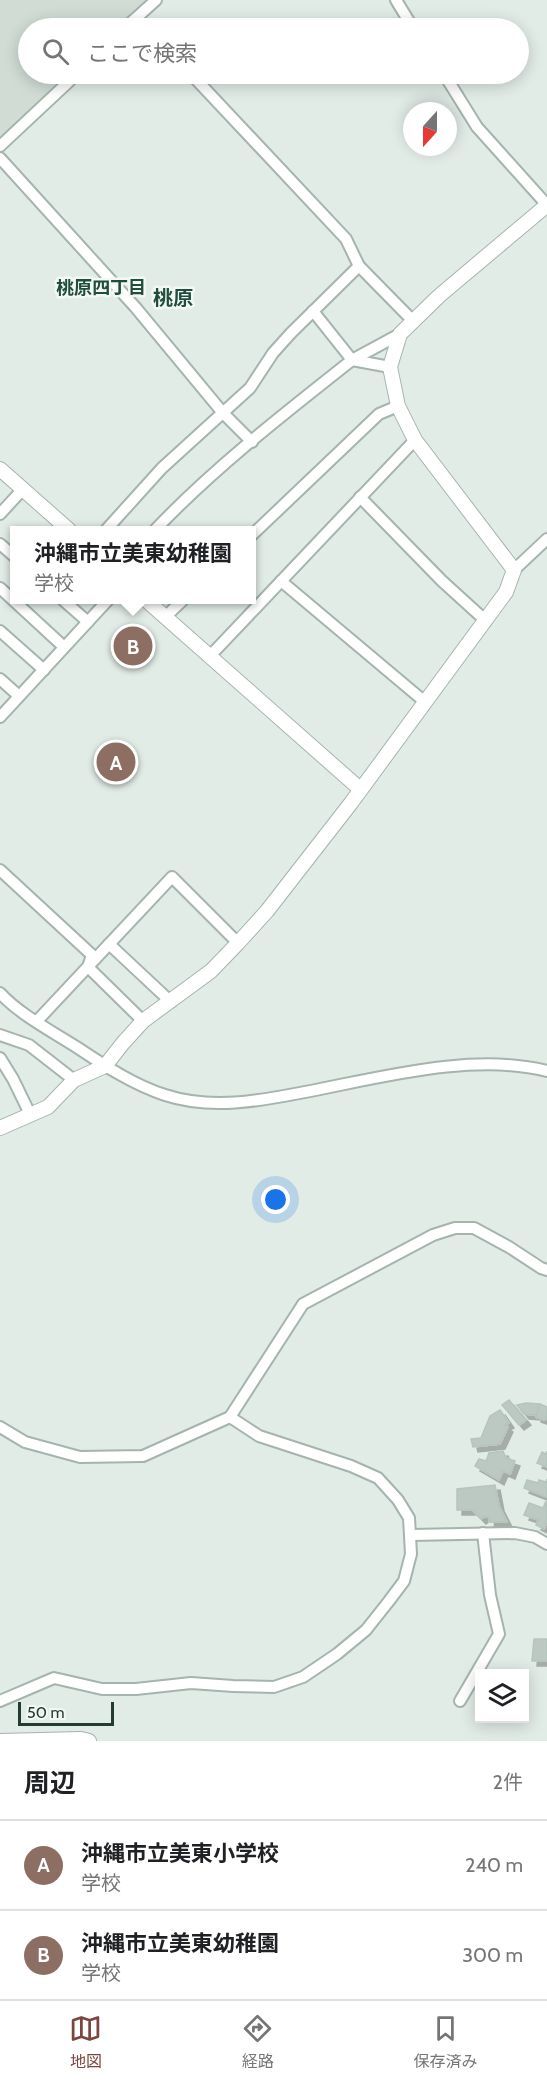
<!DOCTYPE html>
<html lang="ja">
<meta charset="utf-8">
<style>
:root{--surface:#fff;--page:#f6f6f6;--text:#202124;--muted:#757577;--line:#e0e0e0;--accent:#7c463f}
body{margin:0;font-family:Cabin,"Noto Sans JP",sans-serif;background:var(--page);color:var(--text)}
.controls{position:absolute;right:18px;bottom:18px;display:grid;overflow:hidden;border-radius:0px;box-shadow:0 3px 15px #0003}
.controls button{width:54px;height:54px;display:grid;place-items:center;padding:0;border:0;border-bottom:2px solid var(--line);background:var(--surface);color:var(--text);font:30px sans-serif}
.compass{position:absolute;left:403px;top:102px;width:54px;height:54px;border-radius:50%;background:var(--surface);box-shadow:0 3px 15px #0003;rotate:201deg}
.scale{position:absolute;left:18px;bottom:15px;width:96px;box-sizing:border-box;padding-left:6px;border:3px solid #233c33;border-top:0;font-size:16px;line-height:21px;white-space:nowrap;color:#233c33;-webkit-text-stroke:4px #f3f8f5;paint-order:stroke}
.you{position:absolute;left:276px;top:1200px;width:21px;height:21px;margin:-15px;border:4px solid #fff;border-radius:50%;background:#1a73e8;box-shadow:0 0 0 9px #1a73e833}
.badge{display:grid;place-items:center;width:39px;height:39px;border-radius:50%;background:var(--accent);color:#fff;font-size:20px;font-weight:700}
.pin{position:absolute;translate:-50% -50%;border:3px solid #fff;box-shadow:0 2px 6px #0006}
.popup{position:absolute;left:10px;top:526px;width:246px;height:78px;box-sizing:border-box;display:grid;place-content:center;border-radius:0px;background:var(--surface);filter:drop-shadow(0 2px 4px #0005);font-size:20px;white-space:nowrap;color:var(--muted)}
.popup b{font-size:22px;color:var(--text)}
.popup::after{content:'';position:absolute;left:50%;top:100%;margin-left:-12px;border:12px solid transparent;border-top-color:var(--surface)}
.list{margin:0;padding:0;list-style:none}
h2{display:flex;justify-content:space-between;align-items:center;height:78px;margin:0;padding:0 24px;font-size:26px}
h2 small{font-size:20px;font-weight:400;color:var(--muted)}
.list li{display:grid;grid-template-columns:39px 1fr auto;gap:18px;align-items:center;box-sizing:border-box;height:90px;padding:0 24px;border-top:2px solid var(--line)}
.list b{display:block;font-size:22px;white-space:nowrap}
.list p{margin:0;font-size:20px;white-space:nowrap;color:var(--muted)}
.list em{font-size:20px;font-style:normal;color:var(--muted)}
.icon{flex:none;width:33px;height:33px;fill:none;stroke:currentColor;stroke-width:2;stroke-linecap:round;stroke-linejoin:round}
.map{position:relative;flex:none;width:547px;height:1741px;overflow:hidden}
.search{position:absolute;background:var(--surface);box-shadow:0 3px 15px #0003;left:18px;right:18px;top:18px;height:66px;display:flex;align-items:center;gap:15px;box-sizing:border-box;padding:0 21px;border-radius:33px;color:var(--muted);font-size:22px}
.sheet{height:258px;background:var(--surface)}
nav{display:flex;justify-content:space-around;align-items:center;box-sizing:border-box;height:84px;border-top:2px solid var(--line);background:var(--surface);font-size:16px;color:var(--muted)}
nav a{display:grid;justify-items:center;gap:3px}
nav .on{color:var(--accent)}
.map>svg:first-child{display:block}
.built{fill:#d1dcd5}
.building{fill:#bbc9c2;stroke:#b5c5bd;stroke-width:1.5;filter:url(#shadow)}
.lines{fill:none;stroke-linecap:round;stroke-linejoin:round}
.minor-casing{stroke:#a5b4ad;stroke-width:14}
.tertiary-casing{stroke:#a5b4ad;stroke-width:16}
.minor{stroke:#fff;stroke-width:10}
.tertiary{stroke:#fff;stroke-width:14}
.labels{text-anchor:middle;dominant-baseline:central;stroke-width:5;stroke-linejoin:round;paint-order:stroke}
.neighbourhood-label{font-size:18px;font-weight:bold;fill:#204d3d;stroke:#f3f8f5}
.quarter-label{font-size:20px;font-weight:bold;fill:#204d3d;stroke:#f3f8f5}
</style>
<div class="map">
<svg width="547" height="1741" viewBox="0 0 547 1741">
<defs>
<filter id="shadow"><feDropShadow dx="5" dy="5" stdDeviation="0" flood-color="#0004"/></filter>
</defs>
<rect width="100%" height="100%" fill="#e2ece7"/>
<polygon class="built" points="0,0 147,0 117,28 28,28 28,74 68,74 0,137"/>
<g class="building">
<polygon points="509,1400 526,1420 519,1425 502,1405"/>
<polygon points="526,1403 539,1404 536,1415 524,1414 517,1405"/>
<polygon points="540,1404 547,1407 547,1418 544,1420 536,1417"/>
<polygon points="500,1410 509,1423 505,1425 508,1427 500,1444 473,1447 471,1439 481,1438 490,1416"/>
<polygon points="503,1451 506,1458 515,1461 510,1474 503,1471 499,1480 475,1466 479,1459 486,1461 489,1453"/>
<polygon points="547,1451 547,1467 537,1463 542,1452 546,1454"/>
<polygon points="547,1479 547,1497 524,1488 527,1480 538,1483 539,1480 546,1482"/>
<polygon points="495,1485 499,1506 507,1522 489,1522 490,1518 485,1516 481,1519 472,1510 457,1510 457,1489"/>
<polygon points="546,1501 547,1521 544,1529 536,1525 539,1520 524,1515 529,1503 543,1508"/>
<polygon points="534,1639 547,1639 547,1661 532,1661"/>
</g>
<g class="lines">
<g class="minor-casing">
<g id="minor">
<polyline points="396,0 413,28"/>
<polyline points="133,21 143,28"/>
<polyline points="125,28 156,0"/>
<polyline points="191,74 346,239 359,266 413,321"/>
<polyline points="444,74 477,127 547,205"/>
<polyline points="0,146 77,74"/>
<polyline points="0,158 136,308 223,413 252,442"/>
<polyline points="313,311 352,360 400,334"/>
<polyline points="360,497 442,581 486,621"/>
<polyline points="0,514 23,489"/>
<polyline points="106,530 162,468 250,388 273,353 291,333 359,266"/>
<path d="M155,530C214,468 285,413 352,360L390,367"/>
<polyline points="252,535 379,414 398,406"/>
<polyline points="0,544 15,557"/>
<polyline points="514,570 547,539"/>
<polyline points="281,581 425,702"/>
<polyline points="0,588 64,647"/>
<polyline points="63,600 88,622"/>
<polyline points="165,617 183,600"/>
<polyline points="0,631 44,670"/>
<polyline points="210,656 415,440"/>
<polyline points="0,679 19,696"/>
<polyline points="0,717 108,600"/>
<polyline points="0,870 92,955 88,967 143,1021"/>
<polyline points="109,944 171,1002"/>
<path d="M0,993C19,1014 53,1032 78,1048C105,1066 134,1085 165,1095C211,1110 259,1101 305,1092C379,1078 473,1052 547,1071"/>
<polyline points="37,1021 172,877 238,943"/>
<polyline points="0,1035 29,1045 74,1080"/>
<polyline points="0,1058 13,1079 30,1114"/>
<polyline points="0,1427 25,1442 80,1457 143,1456 230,1417 303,1304 433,1235 455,1228 474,1228 509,1247 541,1268 547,1270"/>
<polyline points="411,1535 515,1533 535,1537 547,1544"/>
<polyline points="0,1701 54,1678 102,1689 136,1689 191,1683 233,1686 274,1687 303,1677 337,1654 366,1630 389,1601 404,1581 411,1554 409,1518 398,1500 378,1478 351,1466 259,1436 230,1417"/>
<polyline points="460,1701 499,1634 490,1595 483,1533"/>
</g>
</g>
<g class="tertiary-casing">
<g id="tertiary">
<polyline points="0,469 69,530"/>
<polyline points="146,600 360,789"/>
<polyline points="0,1128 48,1107 74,1080 105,1066 123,1043 143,1021 211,971 238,943 267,911 351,803 506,592 514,570 415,440 398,406 390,367 400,334 439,296 547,205"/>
<polyline points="0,1741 81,1739 89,1741"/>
</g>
</g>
<use href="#minor" class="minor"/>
<use href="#tertiary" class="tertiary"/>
</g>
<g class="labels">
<g class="neighbourhood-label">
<text x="101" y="288">桃原四丁目</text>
</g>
<g class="quarter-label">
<text x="173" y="298">桃原</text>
</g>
</g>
</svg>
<div class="controls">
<button><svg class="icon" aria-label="layers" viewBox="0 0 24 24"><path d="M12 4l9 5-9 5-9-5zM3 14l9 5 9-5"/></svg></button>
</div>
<svg class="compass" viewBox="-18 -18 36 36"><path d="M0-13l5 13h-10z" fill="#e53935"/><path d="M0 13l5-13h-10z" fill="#757577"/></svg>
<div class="scale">50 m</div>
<div class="you"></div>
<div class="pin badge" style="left:116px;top:762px;background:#8d6e63">A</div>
<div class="pin badge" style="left:133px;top:646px;background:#8d6e63">B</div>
<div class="popup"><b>沖縄市立美東幼稚園</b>学校</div>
<div class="search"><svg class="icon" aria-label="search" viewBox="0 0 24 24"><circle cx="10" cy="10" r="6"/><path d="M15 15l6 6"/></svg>ここで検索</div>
</div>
<section class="sheet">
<h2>周辺<small>2件</small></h2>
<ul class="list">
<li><span class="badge" style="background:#8d6e63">A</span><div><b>沖縄市立美東小学校</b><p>学校</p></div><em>240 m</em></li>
<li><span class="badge" style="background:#8d6e63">B</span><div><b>沖縄市立美東幼稚園</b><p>学校</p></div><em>300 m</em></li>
</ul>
</section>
<nav>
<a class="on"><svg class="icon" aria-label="map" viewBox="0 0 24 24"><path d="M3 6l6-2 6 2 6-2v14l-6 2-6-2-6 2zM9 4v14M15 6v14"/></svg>地図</a>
<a><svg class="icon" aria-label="directions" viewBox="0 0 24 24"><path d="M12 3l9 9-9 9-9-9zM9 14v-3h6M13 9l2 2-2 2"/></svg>経路</a>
<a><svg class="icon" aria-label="saved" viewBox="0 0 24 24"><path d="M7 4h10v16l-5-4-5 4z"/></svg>保存済み</a>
</nav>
